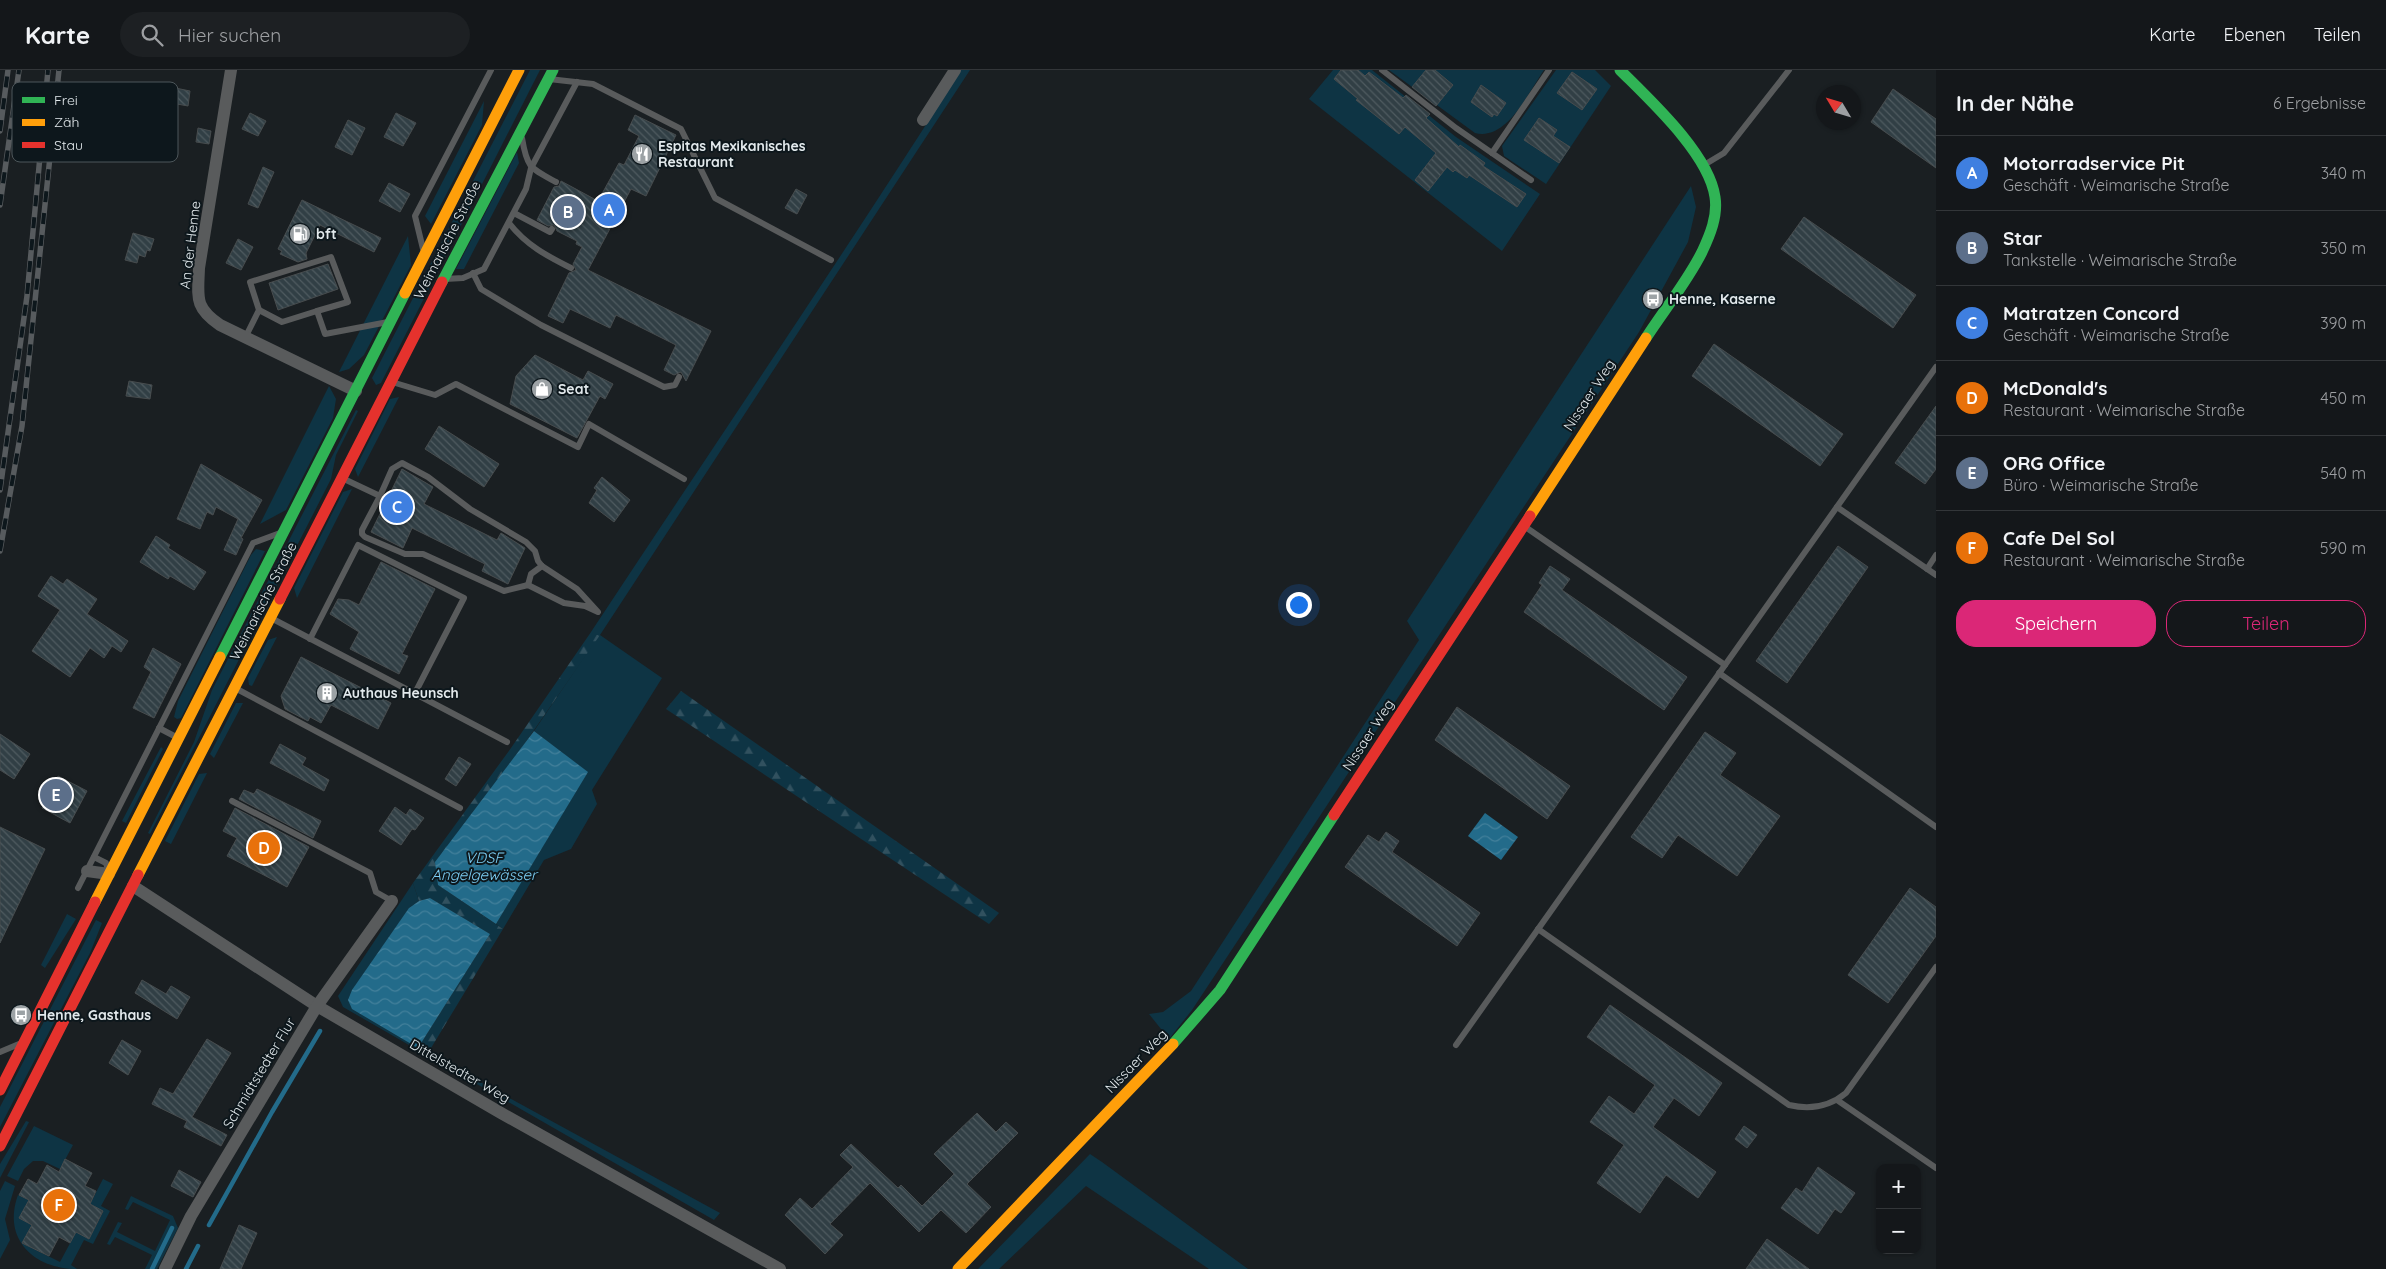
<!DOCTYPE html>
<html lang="de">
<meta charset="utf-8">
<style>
:root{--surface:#14171a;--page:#1d2023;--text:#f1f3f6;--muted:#9d9fa2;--line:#333639;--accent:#db2777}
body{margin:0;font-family:Quicksand,sans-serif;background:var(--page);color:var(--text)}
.controls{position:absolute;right:15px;bottom:15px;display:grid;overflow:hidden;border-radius:10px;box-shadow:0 1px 4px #0004}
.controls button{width:45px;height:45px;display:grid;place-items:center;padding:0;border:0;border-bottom:1px solid var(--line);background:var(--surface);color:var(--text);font:25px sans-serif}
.compass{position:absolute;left:1816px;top:15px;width:45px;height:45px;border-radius:50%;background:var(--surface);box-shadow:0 1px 4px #0004;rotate:308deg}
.you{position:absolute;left:1298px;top:534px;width:18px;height:18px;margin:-12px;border:4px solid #fff;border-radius:50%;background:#1a73e8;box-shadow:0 0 0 8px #1a73e833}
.badge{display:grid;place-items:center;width:32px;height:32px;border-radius:50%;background:var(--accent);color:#fff;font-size:16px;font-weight:700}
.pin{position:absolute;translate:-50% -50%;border:2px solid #fff;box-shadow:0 1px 5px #0006}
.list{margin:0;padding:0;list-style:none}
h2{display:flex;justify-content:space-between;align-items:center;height:65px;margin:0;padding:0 20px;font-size:21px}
h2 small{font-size:16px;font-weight:400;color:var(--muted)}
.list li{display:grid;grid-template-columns:32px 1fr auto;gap:15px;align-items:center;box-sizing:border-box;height:75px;padding:0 20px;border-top:1px solid var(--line)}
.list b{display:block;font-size:19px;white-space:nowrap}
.list p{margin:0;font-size:16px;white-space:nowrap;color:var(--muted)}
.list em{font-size:16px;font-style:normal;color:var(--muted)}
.actions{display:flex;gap:10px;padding:15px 20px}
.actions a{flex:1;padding:11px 0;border:1px solid var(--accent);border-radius:20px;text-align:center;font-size:18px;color:var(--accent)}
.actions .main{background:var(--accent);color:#fff}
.icon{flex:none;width:28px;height:28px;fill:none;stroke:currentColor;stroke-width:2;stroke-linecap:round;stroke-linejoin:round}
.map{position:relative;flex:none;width:1936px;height:1199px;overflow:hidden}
header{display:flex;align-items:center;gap:30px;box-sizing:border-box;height:70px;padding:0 25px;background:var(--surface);border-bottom:1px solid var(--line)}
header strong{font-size:24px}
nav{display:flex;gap:28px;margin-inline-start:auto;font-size:18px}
.search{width:350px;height:45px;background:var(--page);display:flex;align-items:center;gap:12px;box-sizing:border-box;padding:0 18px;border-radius:28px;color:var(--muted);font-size:19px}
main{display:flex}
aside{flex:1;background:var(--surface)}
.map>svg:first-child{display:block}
.green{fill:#0e3444}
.forest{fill:url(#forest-firs)}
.water{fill:url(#water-waves)}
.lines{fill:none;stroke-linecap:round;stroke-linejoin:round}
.stream{stroke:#236b8a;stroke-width:4.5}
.building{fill:url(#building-back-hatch);stroke:#474c4e}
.lane{stroke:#595b5c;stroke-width:6}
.street{stroke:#595b5c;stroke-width:12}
.fast{stroke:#30b455;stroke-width:11}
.slow{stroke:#ff9f0a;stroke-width:11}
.jam{stroke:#e5322d;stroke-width:11}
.rail-casing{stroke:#575b5e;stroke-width:5.5}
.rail{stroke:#0d171c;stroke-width:4;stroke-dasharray:11;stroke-linecap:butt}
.labels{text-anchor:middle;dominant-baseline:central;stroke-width:4;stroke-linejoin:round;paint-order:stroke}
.poi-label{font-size:14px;font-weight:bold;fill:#e2e9ec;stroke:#0d171c;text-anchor:start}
.street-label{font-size:14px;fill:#e2e9ec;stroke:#0d171c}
.water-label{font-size:15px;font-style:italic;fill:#7ccdf3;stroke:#0d171c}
.key{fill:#0d171c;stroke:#4d565a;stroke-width:1}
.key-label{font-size:14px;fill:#e2e9ec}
</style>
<header>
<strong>Karte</strong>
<div class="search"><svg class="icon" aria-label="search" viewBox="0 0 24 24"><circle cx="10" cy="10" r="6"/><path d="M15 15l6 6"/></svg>Hier suchen</div>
<nav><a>Karte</a><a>Ebenen</a><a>Teilen</a></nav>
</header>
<main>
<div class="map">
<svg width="1936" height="1199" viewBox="0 0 1936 1199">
<defs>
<pattern id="forest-firs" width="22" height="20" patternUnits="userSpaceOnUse" patternTransform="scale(1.25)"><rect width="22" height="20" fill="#0e3444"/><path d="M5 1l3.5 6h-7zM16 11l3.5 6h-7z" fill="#31515f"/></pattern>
<pattern id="water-waves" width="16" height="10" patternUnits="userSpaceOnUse" patternTransform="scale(1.25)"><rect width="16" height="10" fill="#236b8a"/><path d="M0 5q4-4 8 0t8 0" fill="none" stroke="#43809b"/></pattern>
<pattern id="building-back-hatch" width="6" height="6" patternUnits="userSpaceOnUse" patternTransform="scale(1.25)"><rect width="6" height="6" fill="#313f45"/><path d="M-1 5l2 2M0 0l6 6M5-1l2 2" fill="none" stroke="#4f5b60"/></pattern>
</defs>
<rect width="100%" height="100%" fill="#1a1f22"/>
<g class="green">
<polygon points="530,0 540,0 381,313 376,315 372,308"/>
<path d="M961,0H970L600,565L662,608L592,720L597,734L571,779L544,790L503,859L496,854L587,702L534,661L599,565H589C713,377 840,190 961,0Z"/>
<polygon points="1333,0 1372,0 1456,67 1540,124 1502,181 1309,29"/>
<path d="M1389,0H1544C1528,23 1507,71 1475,63Z"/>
<polygon points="1556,0 1595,0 1611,16 1546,114 1504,86 1502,76"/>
<polygon points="484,31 482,55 431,154 425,146"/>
<polygon points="517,82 519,93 464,199 456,199"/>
<polygon points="1691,116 1696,137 1688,172 1639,262 1192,940 1169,969 1149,944 1163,942 1191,921 1419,570 1407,551"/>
<polygon points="408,166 411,195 364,285 349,299 339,302"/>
<polygon points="329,316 336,329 333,348 286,440 260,454"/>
<polygon points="399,327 358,407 355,399 390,329"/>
<polygon points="356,340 358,341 336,385 331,409 150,764 148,763 194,672 212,620"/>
<polygon points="352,419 297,528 294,518 343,422"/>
<polygon points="256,479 265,481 181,648 177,649 174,647 178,631 251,485"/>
<polygon points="277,567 252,616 249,615 248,608 268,570"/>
<polygon points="236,633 243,633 214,688 210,684"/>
<polygon points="161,677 163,679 126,753 122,751"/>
<polygon points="207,703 171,774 165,771 199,704"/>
<polygon points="413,813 419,831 409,838 418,978 720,1143 714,1150 343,937 338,926"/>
<polygon points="67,844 76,849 45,898 41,895"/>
<polygon points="96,850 102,853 90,883 0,1057 0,1037"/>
<polygon points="26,1051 29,1052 0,1108 0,1094"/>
<polygon points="34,1056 73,1075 60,1099 43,1091 33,1091 24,1099 18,1111 7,1106"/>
<polygon points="1090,1084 1102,1092 1248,1199 1209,1199 1086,1116 999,1199 978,1199"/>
<path d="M103,1109L113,1114L101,1136L110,1141L93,1174L84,1170L71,1195L77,1199C34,1199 2,1169 18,1125L29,1130L20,1148L32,1155L22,1173L60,1192L76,1162L89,1169L103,1142L90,1134Z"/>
<polygon points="5,1111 15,1116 5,1149 10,1170 0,1189 0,1121"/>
<polygon points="131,1126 173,1146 178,1158 157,1199 145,1199 152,1185 115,1167 110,1175 107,1174 118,1152 122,1153 117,1162 155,1181 170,1150 133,1132 128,1140 125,1139"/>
</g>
<g class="forest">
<polygon points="589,565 600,565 516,686 438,815 503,859 428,983 418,978 490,864 430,828 419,831 413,813 511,678"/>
<polygon points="681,621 999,843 989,854 666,639"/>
</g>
<g class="water">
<polygon points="534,661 588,702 496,854 438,815 435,792"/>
<polygon points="1485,743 1518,767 1501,790 1468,766"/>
<polygon points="430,828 490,864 418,978 352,939 348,930 352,920 409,838 419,831"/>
</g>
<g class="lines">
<g class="stream">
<polyline points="209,1155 272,1042 320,961"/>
<polyline points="152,1199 172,1158"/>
<polyline points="186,1199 198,1176"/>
</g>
</g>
<g class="building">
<polygon points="1341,0 1358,0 1365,6 1369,2 1403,28 1406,25 1430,44 1426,48 1459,77 1460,75 1485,93 1483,96 1526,124 1517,137 1469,105 1467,108 1455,100 1453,102 1447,97 1428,121 1415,110 1436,83 1405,57 1399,64 1356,30 1358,29 1334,9"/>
<polygon points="1426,0 1435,0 1453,15 1436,36 1412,17"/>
<polygon points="1572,2 1597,19 1582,40 1557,23"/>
<polygon points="156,14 190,21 188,36 177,34 174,47 151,43"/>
<polygon points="1481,15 1506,33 1497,46 1494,44 1492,47 1471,32"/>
<polygon points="1893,19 1936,49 1936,98 1871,52"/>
<polygon points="250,43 266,51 258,66 242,59"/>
<polygon points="396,43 416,53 403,76 384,67"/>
<polygon points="635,45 676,65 646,126 631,119 588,200 711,261 686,311 681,302 674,305 664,300 676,275 616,245 610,258 570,239 563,253 548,246 569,203 576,200 573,194 582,177 576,174 577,171 557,161 554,155 548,156 537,150 554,117 559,116 561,111 598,131 619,93 624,95 639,66 628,60"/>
<polygon points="1539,48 1557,60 1553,66 1570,77 1559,93 1524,70"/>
<polygon points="348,50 365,58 352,85 335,77"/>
<polygon points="198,58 211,61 209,74 196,72"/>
<polygon points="263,97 274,102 258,138 248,134"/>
<polygon points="389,113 410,124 400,142 379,131"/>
<polygon points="796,119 807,125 797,144 785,138"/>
<polygon points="302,130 381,168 374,182 320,155 306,183 307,189 298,192 280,184 282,181 278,179"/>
<polygon points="1804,147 1916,225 1893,258 1781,179"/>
<polygon points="133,163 154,169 150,181 147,180 145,187 139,185 137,193 125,190"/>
<polygon points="238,169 253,177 241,200 226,193"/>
<polygon points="328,194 338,219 278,240 269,213"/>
<polygon points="1714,274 1843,364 1820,396 1692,306"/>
<polygon points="535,285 583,310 588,301 613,314 605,329 600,326 577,368 510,334 516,306"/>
<polygon points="129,311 152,315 150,329 126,326"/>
<polygon points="1936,336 1936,399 1925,414 1895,393"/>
<polygon points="439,356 499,394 484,417 425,379"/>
<polygon points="201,394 262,430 241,468 243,469 236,485 224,480 238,449 216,437 213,445 207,442 200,459 177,449"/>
<polygon points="402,399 433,417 424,434 497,470 501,463 525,478 508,514 482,501 485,494 412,458 403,478 371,462"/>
<polygon points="602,407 630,430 614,452 589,433 597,420 594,418"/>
<polygon points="156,466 170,475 168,478 206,502 194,520 170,506 168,509 140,492"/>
<polygon points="1838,476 1868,497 1787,613 1756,591"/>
<polygon points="381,492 435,519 402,584 408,586 399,604 350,579 359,562 330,544 338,529 349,530 359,535"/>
<polygon points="1550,496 1570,509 1562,520 1687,607 1664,640 1524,542 1542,515 1539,513"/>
<polygon points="51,506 63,514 67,509 97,529 87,544 128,571 121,582 112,576 104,588 90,578 70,607 32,581 60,540 38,526"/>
<polygon points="153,578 181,594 154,648 133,638 151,602 144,597"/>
<polygon points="301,587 391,633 378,659 331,635 321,653 310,647 308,651 285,639 281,626"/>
<polygon points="1457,637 1570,716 1547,749 1435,670"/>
<polygon points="1705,662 1736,683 1720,705 1780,746 1737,806 1678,765 1662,788 1631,767"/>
<polygon points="0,664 30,684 14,709 0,700"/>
<polygon points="280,674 306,688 302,695 329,710 324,721 270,693"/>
<polygon points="459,687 471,694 456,716 445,709"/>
<polygon points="58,706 87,721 70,753 42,738"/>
<polygon points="257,719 321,751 313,768 239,729 244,720 254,724"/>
<polygon points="395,737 406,745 410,739 424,748 415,760 412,759 401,775 379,761"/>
<polygon points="235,738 309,777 287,817 227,786 237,768 223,761"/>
<polygon points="0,757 45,779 0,873"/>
<polygon points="1386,762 1399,771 1392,782 1480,843 1457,876 1345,797 1368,765 1379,772"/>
<polygon points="1910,818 1936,837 1936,866 1888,933 1848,905"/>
<polygon points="142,910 166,924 171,916 190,927 177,949 135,923"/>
<polygon points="1610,935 1722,1013 1699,1046 1674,1028 1653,1057 1716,1102 1698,1128 1666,1105 1640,1143 1597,1113 1624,1075 1590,1052 1609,1026 1634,1044 1655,1015 1587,967"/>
<polygon points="207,969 231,983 192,1047 227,1065 221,1076 184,1057 187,1051 152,1034 160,1018 173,1024"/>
<polygon points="122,970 141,981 128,1005 109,993"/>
<polygon points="977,1043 996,1062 1006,1052 1018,1063 967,1114 991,1137 966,1163 941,1140 919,1162 870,1113 830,1154 843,1165 825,1184 785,1145 800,1128 812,1139 853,1097 840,1085 851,1074 898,1118 901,1115 922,1136 954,1104 934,1084"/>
<polygon points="1744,1056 1757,1065 1747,1078 1735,1069"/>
<polygon points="65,1089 92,1103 85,1116 96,1121 90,1134 103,1141 89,1169 76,1162 70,1173 59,1167 49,1186 22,1173 32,1155 19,1148 29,1130 19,1125 28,1109 37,1114 47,1095 59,1102"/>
<polygon points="1818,1097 1855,1123 1841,1143 1835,1139 1818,1164 1781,1138 1796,1118 1802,1122"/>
<polygon points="179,1100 201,1112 193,1127 171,1116"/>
<polygon points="239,1155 257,1163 241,1199 220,1199"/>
<polygon points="1767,1169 1809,1199 1746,1199"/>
</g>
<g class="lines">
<g class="lane">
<polyline points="1382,0 1456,58 1531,110"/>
<polyline points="549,9 593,14 681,59 715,128 831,190"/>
<path d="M522,68C527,98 530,98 556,112"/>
<polyline points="1492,83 1549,0"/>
<polyline points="1704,95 1724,83 1789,0"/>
<polyline points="514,143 550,162 552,159"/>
<path d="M509,153C526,175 547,186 571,198"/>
<polyline points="423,179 415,146 491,0"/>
<polyline points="473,203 481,219 541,255 664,317 675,315 679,307"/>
<polyline points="445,209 463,208 484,199 526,119 531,98 577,12"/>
<polyline points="259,240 250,212 331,187 348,232 317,241"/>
<polyline points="245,268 259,240 282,252 317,241 325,264 388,252"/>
<polyline points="392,312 435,325 456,314 578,377 589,354 684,409"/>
<polyline points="344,409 380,426 362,460 362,464 365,467 405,484 423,484 504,521 528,515 564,533 585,536 598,542 577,519 542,496 538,491 535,481 526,472 470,439 428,407 402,393 392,399 380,426"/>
<polyline points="1837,437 1936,505"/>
<polyline points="1524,456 1725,595"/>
<polyline points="1927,499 1936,485"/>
<polyline points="528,515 531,504 542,496"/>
<polyline points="271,548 507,672"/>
<polyline points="310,569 358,475 464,528 415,623"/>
<polyline points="1719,603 1936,757"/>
<polyline points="235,618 460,738"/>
<polyline points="159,658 178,668"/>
<polyline points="232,731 370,803 376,822 392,831"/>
<polyline points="94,787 106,793 108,800"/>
<polyline points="78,818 253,473 280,463"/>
<path d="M1538,859L1789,1035C1810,1040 1829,1037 1846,1023L1936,897"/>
<polyline points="1456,975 1936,297"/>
<polyline points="0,982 19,974"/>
<polyline points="1837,1030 1936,1098"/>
</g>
<g class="street">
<path d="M231,0L199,198C198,228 194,237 220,255L356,321"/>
<polyline points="923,50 955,0"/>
<polyline points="87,801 109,804"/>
<polyline points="133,816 317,936 501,1043 780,1199"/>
<polyline points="165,1199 191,1146 317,936 392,831"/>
</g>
<g class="fast">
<path d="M1620,0C1650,30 1709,84 1715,127C1718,146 1710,165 1702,182C1687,212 1664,240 1646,268"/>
<polyline points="442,212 553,0"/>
<polyline points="220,587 405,223"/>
<polyline points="1173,974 1220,920 1334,745"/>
</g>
<g class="slow">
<polyline points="405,223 519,0"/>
<polyline points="1530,446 1646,268"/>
<polyline points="138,805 280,529"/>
<polyline points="95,832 220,587"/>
<polyline points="958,1199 1173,974"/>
</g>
<g class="jam">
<polyline points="280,529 442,212"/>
<polyline points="1334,745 1530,446"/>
<polyline points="0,1020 95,832"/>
<polyline points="0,1076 138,805"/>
</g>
<g class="rail-casing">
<g id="rail">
<polyline points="0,61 8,0"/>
<polyline points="0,135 19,0"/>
<polyline points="0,420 27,226 48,0"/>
<polyline points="0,481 22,356 59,0"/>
</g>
</g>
<use href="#rail" class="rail"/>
</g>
<defs>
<g id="restaurant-disc" transform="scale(1.125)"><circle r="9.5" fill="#9ca2a5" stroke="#0d171c"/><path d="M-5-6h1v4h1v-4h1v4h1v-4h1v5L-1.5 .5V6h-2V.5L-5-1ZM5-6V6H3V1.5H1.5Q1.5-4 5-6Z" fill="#fff"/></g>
<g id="fuel-disc" transform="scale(1.125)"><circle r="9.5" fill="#9ca2a5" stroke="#0d171c"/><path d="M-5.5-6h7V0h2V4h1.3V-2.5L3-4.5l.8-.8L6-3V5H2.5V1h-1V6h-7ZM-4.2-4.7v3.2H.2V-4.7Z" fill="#fff"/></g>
<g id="bus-disc" transform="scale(1.125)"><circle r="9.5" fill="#9ca2a5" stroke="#0d171c"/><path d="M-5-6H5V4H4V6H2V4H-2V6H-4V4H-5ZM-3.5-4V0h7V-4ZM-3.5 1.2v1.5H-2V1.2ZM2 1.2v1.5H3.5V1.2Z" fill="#fff"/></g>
<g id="shop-disc" transform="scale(1.125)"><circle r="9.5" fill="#9ca2a5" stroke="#0d171c"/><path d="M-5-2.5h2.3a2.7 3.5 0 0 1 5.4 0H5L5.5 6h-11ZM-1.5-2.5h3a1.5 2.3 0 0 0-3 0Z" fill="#fff"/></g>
<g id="building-disc" transform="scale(1.125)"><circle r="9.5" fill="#9ca2a5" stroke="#0d171c"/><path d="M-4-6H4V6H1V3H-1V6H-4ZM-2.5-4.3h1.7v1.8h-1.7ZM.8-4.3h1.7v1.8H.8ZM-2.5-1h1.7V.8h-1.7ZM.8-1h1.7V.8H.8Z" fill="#fff"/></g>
</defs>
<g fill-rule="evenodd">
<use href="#restaurant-disc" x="642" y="84"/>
<use href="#fuel-disc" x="300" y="164"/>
<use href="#bus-disc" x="1653" y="229"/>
<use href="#shop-disc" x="542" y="319"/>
<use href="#building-disc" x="327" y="623"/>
<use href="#bus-disc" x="21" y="945"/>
</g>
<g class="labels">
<g class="poi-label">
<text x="658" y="76">Espitas Mexikanisches<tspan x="658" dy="16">Restaurant</tspan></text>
<text x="316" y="164">bft</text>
<text x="1669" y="229">Henne, Kaserne</text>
<text x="558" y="319">Seat</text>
<text x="343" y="623">Authaus Heunsch</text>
<text x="37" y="945">Henne, Gasthaus</text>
</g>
<g class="street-label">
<text transform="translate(447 170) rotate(-63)">Weimarische Straße</text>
<text transform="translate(190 175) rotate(-83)">An der Henne</text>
<text transform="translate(1589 325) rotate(-57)">Nissaer Weg</text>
<text transform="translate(263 531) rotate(-63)">Weimarische Straße</text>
<text transform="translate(1368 665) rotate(-57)">Nissaer Weg</text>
<text transform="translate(1136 991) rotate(-46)">Nissaer Weg</text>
<text transform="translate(460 1001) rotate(30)">Dittelstedter Weg</text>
<text transform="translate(259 1003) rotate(-59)">Schmidtstedter Flur</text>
</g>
<g class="water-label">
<text x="484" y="787">VDSF<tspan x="484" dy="17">Angelgewässer</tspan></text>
</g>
</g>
<rect x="12" y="12" width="166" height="80" rx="8" class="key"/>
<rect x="22" y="27" width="23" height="6" fill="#30b455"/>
<rect x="22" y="49" width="23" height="7" fill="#ff9f0a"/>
<rect x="22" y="72" width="23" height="6" fill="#e5322d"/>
<g class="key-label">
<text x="54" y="35">Frei</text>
<text x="54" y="57">Zäh</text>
<text x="54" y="80">Stau</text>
</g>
</svg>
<div class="controls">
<button>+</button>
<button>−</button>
</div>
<svg class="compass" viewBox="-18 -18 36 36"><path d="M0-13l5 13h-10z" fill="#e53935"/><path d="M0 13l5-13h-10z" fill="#9d9fa2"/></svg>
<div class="you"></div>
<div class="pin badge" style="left:609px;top:140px;background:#3f7fe0">A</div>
<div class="pin badge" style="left:568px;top:142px;background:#5c6f8a">B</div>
<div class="pin badge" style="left:397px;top:437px;background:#3f7fe0">C</div>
<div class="pin badge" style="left:264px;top:778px;background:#e8710a">D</div>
<div class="pin badge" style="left:56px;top:725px;background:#5c6f8a">E</div>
<div class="pin badge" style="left:59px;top:1135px;background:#e8710a">F</div>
</div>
<aside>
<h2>In der Nähe<small>6 Ergebnisse</small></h2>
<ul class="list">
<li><span class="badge" style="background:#3f7fe0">A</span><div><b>Motorradservice Pit</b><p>Geschäft · Weimarische Straße</p></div><em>340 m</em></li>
<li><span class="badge" style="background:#5c6f8a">B</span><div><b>Star</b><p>Tankstelle · Weimarische Straße</p></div><em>350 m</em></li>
<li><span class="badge" style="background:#3f7fe0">C</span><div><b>Matratzen Concord</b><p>Geschäft · Weimarische Straße</p></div><em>390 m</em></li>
<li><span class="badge" style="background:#e8710a">D</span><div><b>McDonald's</b><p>Restaurant · Weimarische Straße</p></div><em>450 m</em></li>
<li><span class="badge" style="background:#5c6f8a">E</span><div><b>ORG Office</b><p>Büro · Weimarische Straße</p></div><em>540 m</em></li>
<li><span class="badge" style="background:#e8710a">F</span><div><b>Cafe Del Sol</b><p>Restaurant · Weimarische Straße</p></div><em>590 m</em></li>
</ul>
<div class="actions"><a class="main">Speichern</a><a>Teilen</a></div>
</aside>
</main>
